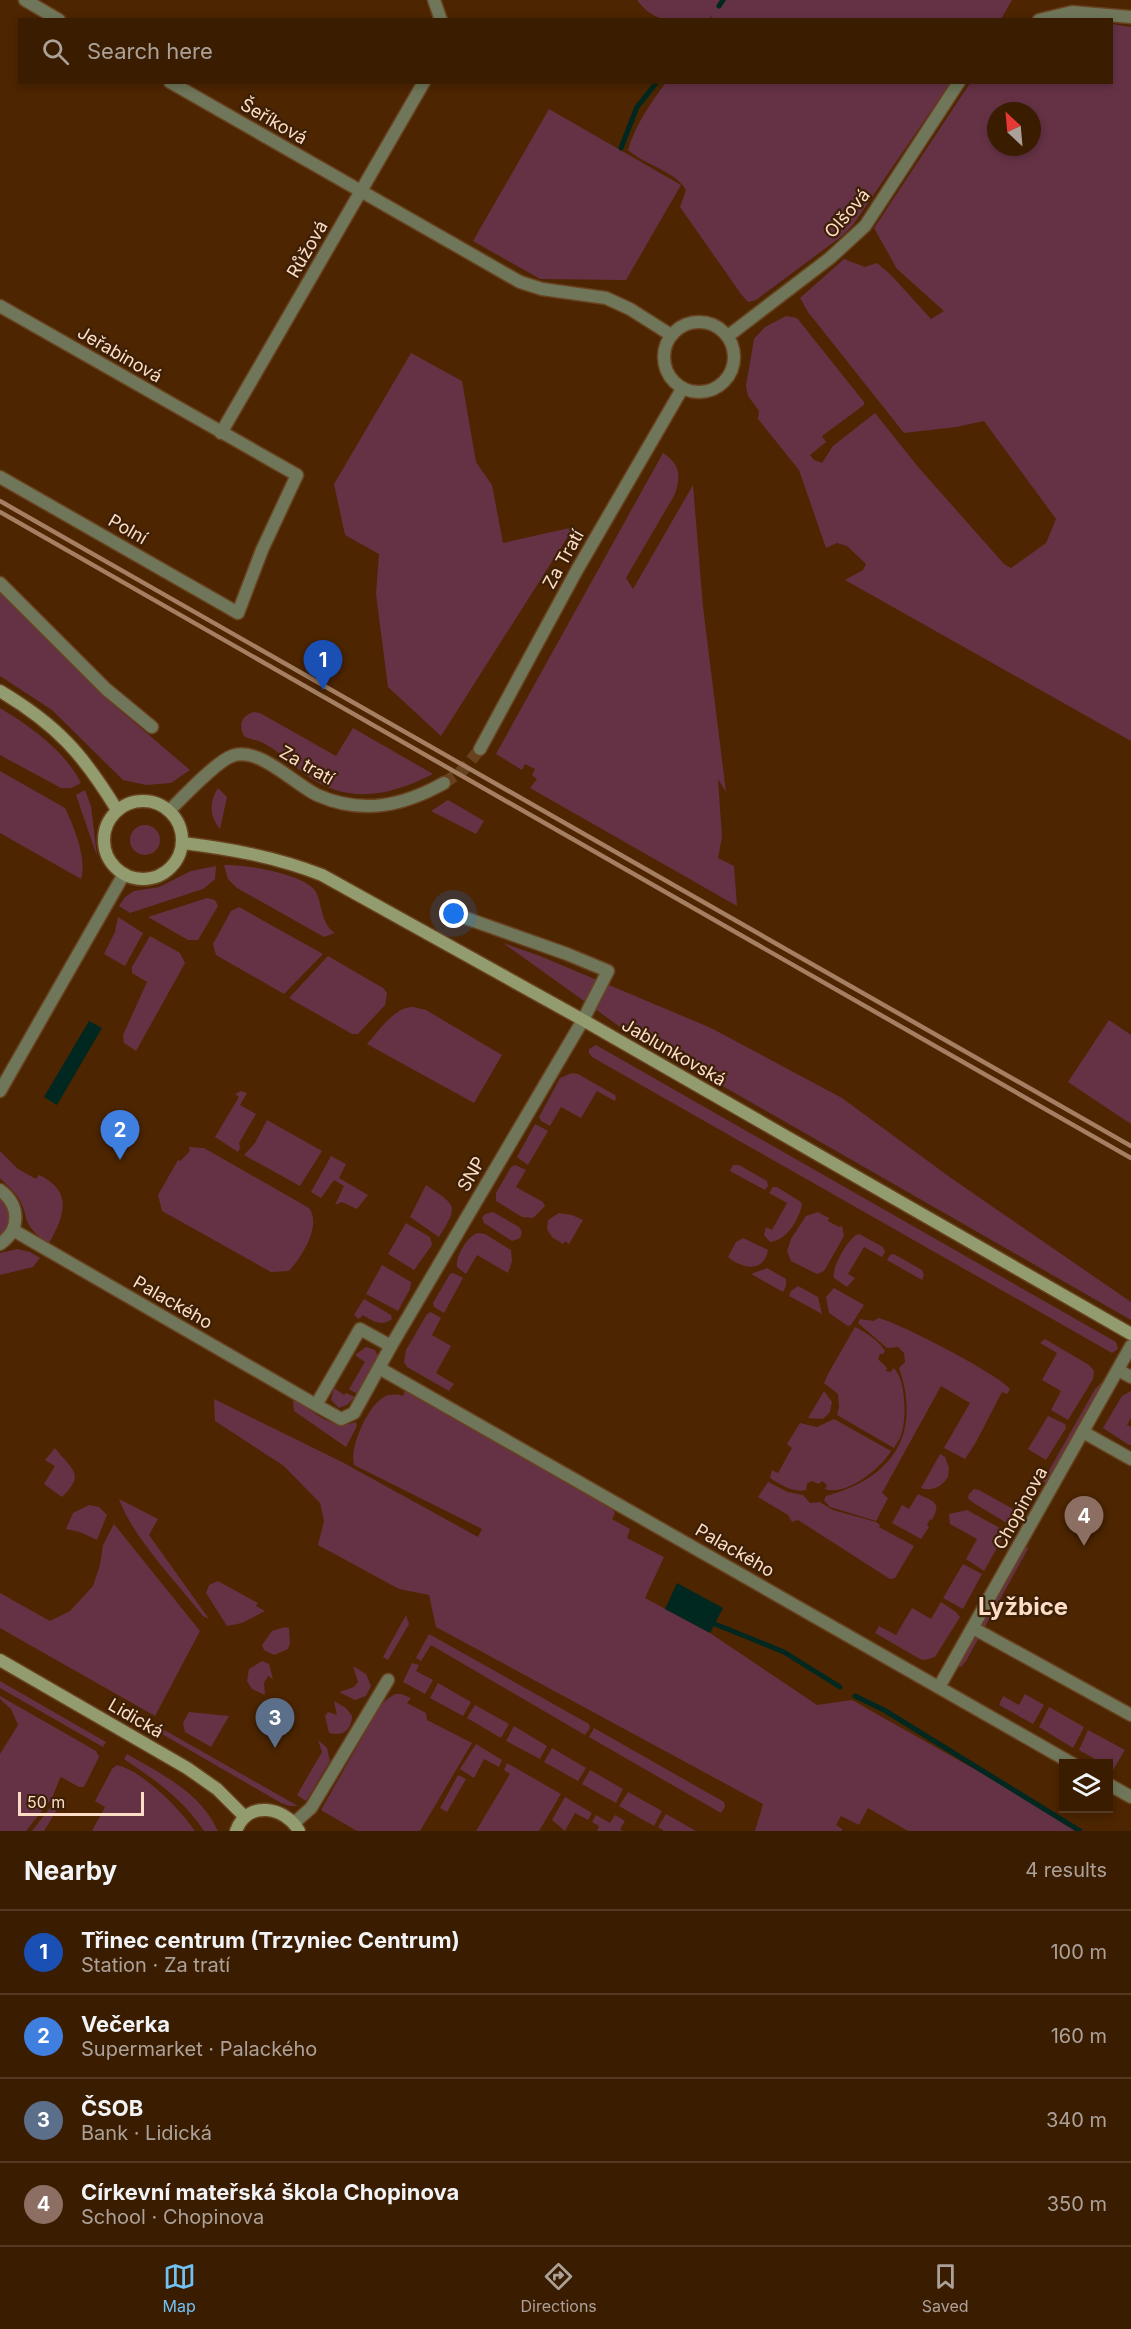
<!DOCTYPE html>
<meta charset="utf-8">
<style>
:root{--surface:#3a1c00;--page:#45290f;--text:#f1f3f6;--muted:#aba199;--line:#543a22;--accent:#70c1f4}
body{margin:0;font-family:Inter,sans-serif;background:var(--page);color:var(--text)}
.controls{position:absolute;right:18px;bottom:18px;display:grid;overflow:hidden;border-radius:0px;box-shadow:0 3px 9px #0003}
.controls button{width:54px;height:54px;display:grid;place-items:center;padding:0;border:0;border-bottom:2px solid var(--line);background:var(--surface);color:var(--text);font:30px sans-serif}
.compass{position:absolute;left:987px;top:102px;width:54px;height:54px;border-radius:50%;background:var(--surface);box-shadow:0 3px 9px #0003;rotate:334deg}
.scale{position:absolute;left:18px;bottom:15px;width:126px;box-sizing:border-box;padding-left:6px;border:3px solid #feddc6;border-top:0;font-size:16px;line-height:21px;white-space:nowrap;color:#feddc6;-webkit-text-stroke:4px #3b1f06;paint-order:stroke}
.you{position:absolute;left:454px;top:914px;width:21px;height:21px;margin:-15px;border:4px solid #fff;border-radius:50%;background:#1a73e8;box-shadow:0 0 0 9px #1a73e833}
.badge{display:grid;place-items:center;width:39px;height:39px;border-radius:50%;background:var(--accent);color:#fff;font-size:20px;font-weight:700}
.pin{position:absolute;translate:-50% -50px;filter:drop-shadow(0 2px 3px #0008)}
.pin::after{content:'';position:absolute;top:32px;width:21px;height:18px;background:inherit;clip-path:polygon(0 0,100% 0,50% 100%)}
.list{margin:0;padding:0;list-style:none}
h2{display:flex;justify-content:space-between;align-items:center;height:78px;margin:0;padding:0 24px;font-size:26px}
h2 small{font-size:20px;font-weight:400;color:var(--muted)}
.list li{display:grid;grid-template-columns:39px 1fr auto;gap:18px;align-items:center;box-sizing:border-box;height:84px;padding:0 24px;border-top:2px solid var(--line)}
.list b{display:block;font-size:22px;white-space:nowrap}
.list p{margin:0;font-size:20px;white-space:nowrap;color:var(--muted)}
.list em{font-size:20px;font-style:normal;color:var(--muted)}
.icon{flex:none;width:33px;height:33px;fill:none;stroke:currentColor;stroke-width:2;stroke-linecap:round;stroke-linejoin:round}
.map{position:relative;flex:none;width:1131px;height:1831px;overflow:hidden}
.search{position:absolute;background:var(--surface);box-shadow:0 3px 9px #0003;left:18px;right:18px;top:18px;height:66px;display:flex;align-items:center;gap:15px;box-sizing:border-box;padding:0 21px;border-radius:0px;color:var(--muted);font-size:22px}
.sheet{height:414px;background:var(--surface)}
nav{display:flex;justify-content:space-around;align-items:center;box-sizing:border-box;height:84px;border-top:2px solid var(--line);background:var(--surface);font-size:16px;color:var(--muted)}
nav a{display:grid;justify-items:center;gap:3px}
nav .on{color:var(--accent)}
.map>svg:first-child{display:block}
.green{fill:#653245;fill-rule:evenodd}
.water{fill:#002820}
.lines{fill:none;stroke-linecap:round;stroke-linejoin:round}
.stream{stroke:#002820;stroke-width:5}
.street-tunnel{stroke:#68411e;stroke-width:12;stroke-dasharray:12 6;stroke-linecap:butt}
.street-casing{stroke:#694220;stroke-width:15}
.secondary-casing{stroke:#694220;stroke-width:15}
.street{stroke:#6f7659;stroke-width:12}
.secondary{stroke:#929c6e;stroke-width:12}
.rail{stroke:#a47f61;stroke-width:4.5}
.labels{text-anchor:middle;dominant-baseline:central;stroke-width:4.5;stroke-linejoin:round;paint-order:stroke}
.street-label{font-size:18px;fill:#feddc6;stroke:#3b1f06}
.district-label{font-size:24px;font-weight:bold;fill:#feddc6;stroke:#3b1f06}
</style>
<div class="map">
<svg width="1131" height="1831" viewBox="0 0 1131 1831">
<rect width="100%" height="100%" fill="#4d2500"/>
<g class="green">
<path d="M637,0H1012L1001,19H711L712,15L709,19C679,20 657,27 637,0Z"/>
<path d="M1112,24L1131,27V741L845,580L863,570L866,564L847,546L837,543L826,548L799,470L758,419L759,411L748,396L746,386L754,339L765,327L786,316L797,318L864,402V405L822,436L826,442L810,455L814,460L822,463L833,446L875,413L919,468L1004,564L1011,568L1046,543L1056,519L984,421L956,427L904,433L808,312L800,298L844,259L865,267L877,263L891,275L931,319L944,311L897,269L874,228L970,83L1112,82ZM996,111H1032V147H996Z"/>
<path d="M666,82H950V83L853,225L842,236L756,300L748,302L741,294L680,207L686,190C675,171 645,165 628,150C635,125 651,103 666,82Z"/>
<polygon points="549,109 681,185 626,280 540,279 473,241"/>
<polygon points="411,353 462,381 476,462 492,485 503,543 574,527 441,736 388,687 376,594 379,554 345,535 334,484"/>
<path d="M663,453C680,464 681,475 675,494L626,578L633,589L693,485L703,607L726,792L718,779L722,837L718,858L734,866L737,906L530,788L537,779L532,775L535,769L525,764L522,770L496,754Z"/>
<polygon points="0,592 116,707 190,770 171,783 146,785 123,780 52,710 0,676"/>
<path d="M0,708C31,727 64,750 81,783L71,788H61L0,755Z"/>
<path d="M254,712L260,713L336,756L353,728L433,774C390,796 348,805 306,775C292,765 280,752 265,744C259,740 250,740 244,736C238,725 242,715 254,712Z"/>
<path d="M0,771L65,808C74,827 87,858 81,879L0,833Z"/>
<path d="M218,788L227,797L220,829C209,816 209,802 218,788Z"/>
<polygon points="85,790 91,806 97,856 76,795"/>
<polygon points="448,800 484,821 476,834 431,811"/>
<circle cx="145" cy="840" r="15"/>
<path d="M224,865C244,864 306,874 316,892C323,907 321,924 335,933L324,937L237,888L228,879Z"/>
<polygon points="216,866 215,879 203,889 130,913 119,906 125,897 134,891 159,887 191,871"/>
<polygon points="207,898 215,900 218,906 198,940 188,940 148,917"/>
<polygon points="239,907 323,954 284,994 216,955 213,944 231,911"/>
<polygon points="118,917 143,933 125,966 104,954 115,932"/>
<polygon points="150,936 180,953 185,963 136,1051 124,1043 123,1035 147,982 132,973 132,967"/>
<polygon points="503,943 540,956 711,1028 842,1098 951,1178 1131,1302 1131,1320 623,1029"/>
<polygon points="328,956 383,988 387,993 385,1005 358,1034 352,1034 289,998"/>
<path d="M413,1007L426,1010L502,1055L474,1103L367,1044C379,1031 394,1007 413,1007Z"/>
<polygon points="1109,1020 1131,1035 1131,1124 1068,1082"/>
<polygon points="596,1045 1116,1342 1118,1349 1112,1353 592,1057 589,1053 589,1049"/>
<polygon points="572,1073 578,1074 615,1095 616,1098 615,1101 597,1091 581,1118 561,1107 550,1126 541,1121 539,1117 560,1078"/>
<polygon points="241,1091 247,1093 240,1105 256,1114 239,1143 240,1148 238,1152 215,1137 239,1097 235,1094"/>
<polygon points="267,1120 322,1151 300,1186 244,1155 255,1143"/>
<polygon points="535,1124 548,1131 528,1165 517,1157"/>
<path d="M189,1147L204,1148L309,1208C322,1225 302,1257 289,1271L271,1272L162,1211L158,1195L178,1160L180,1161L190,1151Z"/>
<path d="M0,1151L18,1169L36,1179L39,1175C74,1191 64,1217 49,1243C17,1224 32,1213 14,1192C10,1187 4,1183 0,1178Z"/>
<polygon points="331,1156 346,1164 339,1178 368,1195 357,1209 342,1202 335,1205 344,1186 334,1180 321,1198 311,1192"/>
<polygon points="515,1165 526,1170 516,1187 543,1202 545,1206 533,1218 522,1217 496,1201 496,1193 511,1167"/>
<polygon points="733,1165 739,1165 767,1181 768,1186 765,1190 730,1171"/>
<path d="M426,1185C457,1206 459,1205 439,1237L410,1217Z"/>
<path d="M773,1187H777L801,1202L802,1205C798,1221 787,1240 770,1242L764,1235L766,1227L772,1230L787,1203L769,1193Z"/>
<path d="M0,1199C11,1209 12,1225 0,1235Z"/>
<polygon points="493,1212 519,1227 522,1232 520,1238 512,1241 484,1223 482,1218 485,1214"/>
<polygon points="818,1212 829,1218 828,1221 839,1227 842,1226 844,1236 824,1271 817,1274 791,1261 787,1251 791,1239 806,1216"/>
<polygon points="559,1213 572,1215 583,1220 569,1244 565,1241 563,1244 552,1237 547,1229 548,1220"/>
<polygon points="406,1223 430,1237 432,1245 414,1270 388,1254"/>
<path d="M478,1233L485,1234L511,1250L512,1261L508,1273L477,1255L466,1274L457,1267C455,1257 468,1235 478,1233Z"/>
<path d="M859,1234L883,1247L885,1252L882,1257L864,1247L848,1274L855,1278L847,1287L834,1278C831,1268 849,1236 859,1234Z"/>
<path d="M743,1238L768,1250C764,1273 742,1269 728,1257L736,1242Z"/>
<polygon points="17,1249 30,1252 40,1258 33,1267 0,1275 0,1253"/>
<polygon points="894,1254 922,1270 924,1275 922,1280 887,1260 890,1255"/>
<polygon points="382,1265 411,1282 410,1289 398,1311 366,1294"/>
<polygon points="767,1268 786,1279 786,1286 783,1292 751,1274"/>
<polygon points="453,1273 463,1278 444,1313 434,1307 433,1303 450,1274"/>
<polygon points="798,1286 818,1297 822,1314 789,1296 791,1291"/>
<polygon points="834,1288 864,1305 851,1325 848,1326 829,1313 826,1297"/>
<path d="M364,1299L391,1315L392,1319C381,1327 373,1321 363,1315L359,1319L354,1315Z"/>
<polygon points="431,1312 441,1318 432,1335 451,1346 436,1373 454,1384 449,1391 407,1367 404,1362 406,1350 427,1314"/>
<path d="M878,1318C898,1322 998,1374 1010,1389L1007,1394L1002,1392L976,1442L965,1459L944,1448L970,1403L941,1386L882,1493L888,1498L876,1521L830,1507L824,1500L826,1496C893,1478 922,1434 899,1368L905,1362L904,1353L898,1347L887,1348L858,1323L860,1319L874,1321Z"/>
<path d="M855,1327C867,1333 878,1340 885,1351L883,1354H880L878,1359L887,1368L886,1371L891,1372L893,1368C906,1377 907,1421 901,1435C900,1439 896,1444 894,1448L837,1415L839,1407L838,1394L824,1383L828,1374Z"/>
<polygon points="1045,1339 1089,1365 1094,1371 1093,1379 1068,1420 1051,1410 1061,1391 1042,1380 1057,1353 1040,1343"/>
<polygon points="366,1347 375,1350 378,1356 357,1394 349,1389 365,1362 355,1355"/>
<polygon points="1104,1380 1106,1381 1048,1484 1043,1481 1095,1389"/>
<polygon points="334,1388 344,1395 346,1393 355,1397 347,1405 339,1408 331,1400"/>
<path d="M405,1391L612,1509L615,1513L612,1519L630,1529L627,1538L664,1557L645,1598L710,1633L817,1705L852,1700L1084,1831H908L868,1808L859,1825L841,1816L836,1825L842,1829V1831H755L763,1804L436,1627L429,1595L399,1589L318,1545L324,1521L320,1503L284,1466L215,1421L214,1399L342,1462L478,1537L482,1529L354,1465C349,1448 368,1405 384,1397C390,1394 396,1394 403,1396Z"/>
<polygon points="824,1391 832,1402 830,1412 823,1419 808,1418"/>
<polygon points="1131,1391 1131,1418 1127,1425 1131,1427 1131,1445 1129,1445 1103,1428 1122,1396"/>
<path d="M294,1398C314,1412 331,1431 356,1422L357,1426L346,1447L294,1411L293,1402Z"/>
<polygon points="1048,1416 1065,1424 1066,1428 1046,1460 1028,1449"/>
<path d="M834,1419L891,1451C881,1468 846,1497 825,1489L827,1485L822,1481L819,1484L811,1481L807,1484L806,1490C793,1493 781,1485 770,1478L772,1470L778,1473L792,1448L787,1444L800,1423L817,1427Z"/>
<path d="M55,1448C72,1470 86,1474 62,1497L44,1484L55,1466L45,1460Z"/>
<path d="M940,1454L945,1457L949,1468L948,1477C942,1486 933,1492 921,1488Z"/>
<polygon points="768,1482 788,1492 803,1495 810,1503 820,1502 833,1510 876,1522 880,1525 879,1527 914,1546 895,1578 890,1579 798,1520 792,1522 788,1515 758,1497"/>
<polygon points="974,1489 979,1490 1015,1510 1011,1520 1005,1522 972,1502 968,1498 969,1494"/>
<path d="M918,1494C934,1502 942,1502 932,1520L930,1519L927,1525L929,1527L921,1539L892,1523L902,1505L909,1509Z"/>
<path d="M119,1499L158,1519L149,1535L209,1619L203,1616C177,1583 132,1536 119,1499Z"/>
<polygon points="89,1505 99,1507 107,1515 97,1540 80,1532 66,1529 73,1513"/>
<polygon points="967,1510 1000,1528 1005,1534 984,1571 966,1559 977,1539 950,1524 949,1514"/>
<polygon points="114,1524 200,1631 155,1716 0,1628 0,1593 50,1621 70,1611 93,1586 100,1565 103,1545"/>
<polygon points="1029,1547 966,1661 961,1667 955,1666 1022,1549"/>
<polygon points="963,1564 982,1574 963,1609 943,1598"/>
<polygon points="218,1581 258,1603 256,1606 265,1611 242,1623 227,1626 206,1593 209,1585"/>
<polygon points="941,1602 956,1612 960,1617 935,1657 925,1660 920,1659 875,1633 879,1626 896,1635 912,1608 931,1619"/>
<polygon points="406,1615 409,1624 388,1660 383,1657"/>
<polygon points="285,1627 289,1628 290,1643 288,1649 274,1655 264,1650 262,1645 272,1631"/>
<polygon points="429,1634 589,1724 590,1728 585,1735 431,1645 421,1661 416,1658"/>
<polygon points="262,1661 269,1664 273,1679 268,1676 264,1683 265,1695 252,1689 247,1681 249,1669"/>
<polygon points="412,1663 419,1665 416,1671 433,1680 425,1694 403,1682"/>
<polygon points="353,1666 366,1674 371,1686 366,1696 355,1700 339,1692 354,1687 358,1682"/>
<polygon points="0,1681 106,1742 103,1747 0,1688"/>
<polygon points="438,1683 471,1702 463,1716 430,1698"/>
<polygon points="395,1694 401,1694 411,1698 407,1703 426,1713 427,1720 472,1743 420,1831 357,1831 321,1810 380,1706 386,1700"/>
<polygon points="1025,1694 1044,1705 1033,1724 999,1705 1003,1696 1019,1705"/>
<polygon points="0,1696 96,1751 99,1757 84,1787 79,1787 61,1777 60,1778 52,1798 26,1831 0,1831 0,1754 18,1725 11,1709 0,1699"/>
<path d="M334,1701L346,1708L352,1716C352,1730 342,1737 329,1733L325,1716L328,1712L337,1715Z"/>
<polygon points="475,1705 509,1724 501,1738 467,1718"/>
<polygon points="1049,1707 1084,1727 1073,1748 1039,1727"/>
<polygon points="189,1712 229,1716 211,1747 185,1732 183,1723"/>
<polygon points="152,1723 298,1806 290,1806 281,1803 150,1727"/>
<polygon points="514,1726 547,1746 540,1759 506,1741"/>
<polygon points="594,1728 724,1802 725,1807 721,1813 589,1737"/>
<polygon points="1088,1730 1125,1750 1113,1770 1109,1768 1108,1764 1102,1763 1079,1750"/>
<polygon points="318,1740 327,1748 330,1761 306,1801 297,1795 322,1752"/>
<polygon points="476,1744 502,1760 499,1767 484,1759 474,1778 460,1769"/>
<polygon points="552,1748 586,1768 578,1781 544,1762"/>
<path d="M127,1754C163,1775 200,1792 218,1831H204C183,1799 155,1780 124,1759Z"/>
<polygon points="507,1763 561,1794 539,1831 476,1831 510,1774 504,1770"/>
<path d="M117,1765C143,1771 181,1810 195,1831H92L105,1807L95,1801L112,1769Z"/>
<polygon points="590,1770 623,1789 616,1803 582,1784"/>
<polygon points="458,1775 466,1779 447,1812 440,1808"/>
<polygon points="628,1792 662,1811 654,1826 619,1806"/>
<polygon points="565,1797 592,1813 588,1820 575,1813 565,1831 552,1820"/>
<polygon points="56,1800 61,1803 44,1831 32,1831"/>
<polygon points="666,1814 696,1831 664,1831 658,1827"/>
<polygon points="596,1815 610,1823 615,1815 625,1821 620,1829 623,1831 597,1831 599,1826 592,1822"/>
</g>
<g class="water">
<polygon points="89,1021 102,1028 57,1105 44,1097"/>
<polygon points="677,1583 723,1608 710,1633 665,1609"/>
</g>
<g class="lines">
<g class="stream">
<polyline points="719,6 723,0"/>
<polyline points="621,148 637,107 657,82"/>
<polyline points="715,1624 784,1652 840,1687"/>
<polyline points="855,1696 884,1710 1080,1831"/>
</g>
<polyline class="street-tunnel" points="444,783 463,770 480,749"/>
<g class="street-casing">
<g id="street">
<polyline points="25,0 59,20"/>
<polyline points="434,0 441,20"/>
<polyline points="1039,20 1072,12 1131,17"/>
<polyline points="170,82 520,282 542,289 606,298 630,309 671,335"/>
<polyline points="0,306 297,475 262,550 238,613 0,477"/>
<circle cx="699" cy="357" r="35"/>
<polyline points="728,336 830,258 865,226 959,82"/>
<polyline points="221,433 424,82"/>
<polyline points="0,583 106,689 152,727"/>
<polyline points="480,749 577,570 682,389"/>
<path d="M170,810C182,798 217,761 232,756C259,746 294,784 317,795C362,815 403,806 444,783"/>
<polyline points="0,1091 124,874"/>
<path d="M0,1190C20,1205 21,1229 0,1244"/>
<polyline points="13,1230 316,1405 341,1419 354,1413 391,1346 360,1329 316,1405"/>
<polyline points="391,1346 583,1020 608,971 567,954 460,916"/>
<polyline points="379,1368 1073,1764"/>
<polyline points="1118,1370 1131,1377"/>
<polyline points="1083,1432 1131,1459"/>
<polyline points="973,1628 1131,1715"/>
<polyline points="939,1687 1131,1346"/>
<polyline points="1108,1784 1131,1797"/>
<polyline points="294,1823 311,1808 388,1680"/>
</g>
</g>
<g class="secondary-casing">
<g id="secondary">
<path d="M0,691C57,725 83,754 117,810"/>
<circle cx="143" cy="840" r="39"/>
<path d="M183,843C231,849 276,857 322,875L583,1020L1131,1334"/>
<polyline points="0,1660 187,1768 217,1789 245,1817"/>
<path d="M236,1831C247,1800 285,1806 299,1831"/>
</g>
</g>
<use href="#street" class="street"/>
<use href="#secondary" class="secondary"/>
<g class="rail">
<polyline points="0,501 1131,1146"/>
<polyline points="0,512 1131,1158"/>
</g>
</g>
<g class="labels">
<g class="street-label">
<text transform="translate(274 121) rotate(30)">Šeříková</text>
<text transform="translate(847 213) rotate(-49)">Olšová</text>
<text transform="translate(307 249) rotate(-60)">Růžová</text>
<text transform="translate(120 354) rotate(30)">Jeřabinová</text>
<text transform="translate(128 529) rotate(30)">Polní</text>
<text transform="translate(563 559) rotate(-61)">Za Tratí</text>
<text transform="translate(307 765) rotate(30)">Za tratí</text>
<text transform="translate(674 1052) rotate(30)">Jablunkovská</text>
<text transform="translate(471 1174) rotate(-60)">SNP</text>
<text transform="translate(173 1302) rotate(30)">Palackého</text>
<text transform="translate(1020 1508) rotate(-61)">Chopinova</text>
<text transform="translate(735 1550) rotate(30)">Palackého</text>
<text transform="translate(136 1718) rotate(30)">Lidická</text>
</g>
<g class="district-label">
<text x="1023" y="1606">Lyžbice</text>
</g>
</g>
</svg>
<div class="controls">
<button><svg class="icon" aria-label="layers" viewBox="0 0 24 24"><path d="M12 4l9 5-9 5-9-5zM3 14l9 5 9-5"/></svg></button>
</div>
<svg class="compass" viewBox="-18 -18 36 36"><path d="M0-13l5 13h-10z" fill="#e53935"/><path d="M0 13l5-13h-10z" fill="#aba199"/></svg>
<div class="scale">50 m</div>
<div class="you"></div>
<div class="pin badge" style="left:323px;top:690px;background:#1a4fb4">1</div>
<div class="pin badge" style="left:120px;top:1160px;background:#3f7fe0">2</div>
<div class="pin badge" style="left:275px;top:1748px;background:#5c6f8a">3</div>
<div class="pin badge" style="left:1084px;top:1546px;background:#8d6e63">4</div>
<div class="search"><svg class="icon" aria-label="search" viewBox="0 0 24 24"><circle cx="10" cy="10" r="6"/><path d="M15 15l6 6"/></svg>Search here</div>
</div>
<section class="sheet">
<h2>Nearby<small>4 results</small></h2>
<ul class="list">
<li><span class="badge" style="background:#1a4fb4">1</span><div><b>Třinec centrum (Trzyniec Centrum)</b><p>Station · Za tratí</p></div><em>100 m</em></li>
<li><span class="badge" style="background:#3f7fe0">2</span><div><b>Večerka</b><p>Supermarket · Palackého</p></div><em>160 m</em></li>
<li><span class="badge" style="background:#5c6f8a">3</span><div><b>ČSOB</b><p>Bank · Lidická</p></div><em>340 m</em></li>
<li><span class="badge" style="background:#8d6e63">4</span><div><b>Církevní mateřská škola Chopinova</b><p>School · Chopinova</p></div><em>350 m</em></li>
</ul>
</section>
<nav>
<a class="on"><svg class="icon" aria-label="map" viewBox="0 0 24 24"><path d="M3 6l6-2 6 2 6-2v14l-6 2-6-2-6 2zM9 4v14M15 6v14"/></svg>Map</a>
<a><svg class="icon" aria-label="directions" viewBox="0 0 24 24"><path d="M12 3l9 9-9 9-9-9zM9 14v-3h6M13 9l2 2-2 2"/></svg>Directions</a>
<a><svg class="icon" aria-label="saved" viewBox="0 0 24 24"><path d="M7 4h10v16l-5-4-5 4z"/></svg>Saved</a>
</nav>
